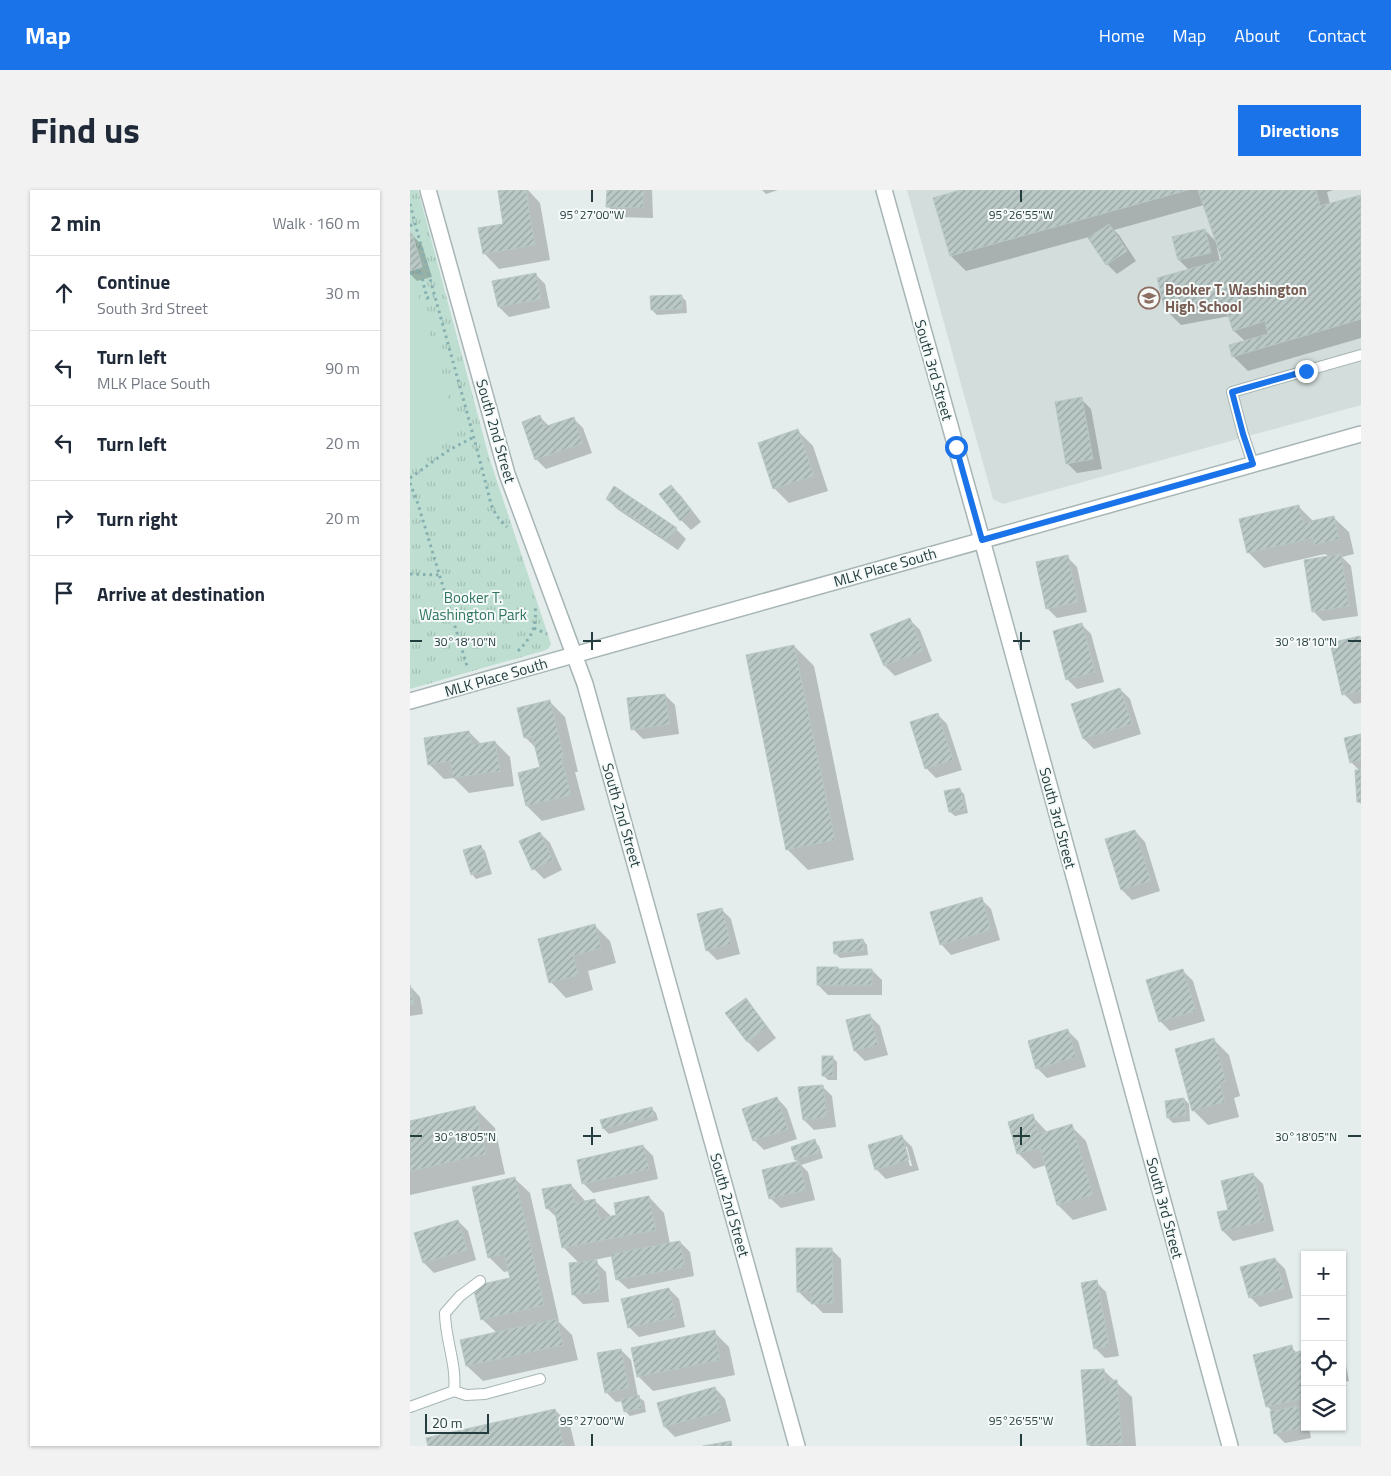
<!DOCTYPE html>
<meta charset="utf-8">
<style>
:root{--surface:#fff;--page:#f2f2f3;--text:#1f2937;--muted:#747a83;--line:#e0e1e3;--accent:#1a73e8}
body{margin:0;font-family:"Titillium Web",sans-serif;background:var(--page);color:var(--text)}
.controls{position:absolute;right:15px;bottom:15px;display:grid;overflow:hidden;border-radius:0px;box-shadow:0 1px 4px #0004}
.controls button{width:45px;height:45px;display:grid;place-items:center;padding:0;border:0;border-bottom:1px solid var(--line);background:var(--surface);color:var(--text);font:25px sans-serif}
.scale{position:absolute;left:15px;bottom:12px;width:64px;box-sizing:border-box;padding-left:5px;border:2px solid #243d3f;border-top:0;font-size:14px;line-height:18px;white-space:nowrap;color:#243d3f;-webkit-text-stroke:4px #f5faf9;paint-order:stroke}
.stop{position:absolute;width:15px;height:15px;margin:-11px;border:4px solid #1a73e8;border-radius:50%;background:#fff}
.stop.end{background:#1a73e8;border-color:#fff;box-shadow:0 1px 5px #0008}
.list{margin:0;padding:0;list-style:none}
h2{display:flex;justify-content:space-between;align-items:center;height:65px;margin:0;padding:0 20px;font-size:21px}
h2 small{font-size:16px;font-weight:400;color:var(--muted)}
.list li{display:grid;grid-template-columns:32px 1fr auto;gap:15px;align-items:center;box-sizing:border-box;height:75px;padding:0 20px;border-top:1px solid var(--line)}
.list b{display:block;font-size:19px;white-space:nowrap}
.list p{margin:0;font-size:16px;white-space:nowrap;color:var(--muted)}
.list em{font-size:16px;font-style:normal;color:var(--muted)}
.icon{flex:none;width:28px;height:28px;fill:none;stroke:currentColor;stroke-width:2;stroke-linecap:round;stroke-linejoin:round}
.map{position:relative;flex:none;width:951px;height:1256px;overflow:hidden;border-radius:0px}
header{display:flex;align-items:center;gap:30px;box-sizing:border-box;height:70px;padding:0 25px;background:var(--accent);color:#fff}
header strong{font-size:24px}
nav{display:flex;gap:28px;margin-inline-start:auto;font-size:18px}
.intro{display:flex;align-items:center;justify-content:space-between;box-sizing:border-box;height:120px;padding:0 30px}
h1{margin:0;font-size:35px}
.button{padding:12px 22px;border-radius:0px;background:var(--accent);color:#fff;font-size:18px;font-weight:700}
main{display:flex;gap:30px;padding:0 30px}
aside{flex:1;background:var(--surface);border-radius:0px;box-shadow:0 1px 4px #0004}
.map>svg:first-child{display:block}
.built{fill:#d3dddc}
.grass{fill:url(#grass-tufts)}
.pitch{fill:#beded1}
.shadow{fill:#0003;fill-rule:evenodd}
.building{fill:url(#building-hatch);stroke:#b7c7c6}
.lines{fill:none;stroke-linecap:round;stroke-linejoin:round}
.lane-casing{stroke:#a7b5b5;stroke-width:12}
.street-casing{stroke:#a7b5b5;stroke-width:18}
.path{stroke:#86afb0;stroke-width:3;stroke-dasharray:2.5 4;stroke-linecap:butt}
.lane{stroke:#fff;stroke-width:10}
.street{stroke:#fff;stroke-width:15}
.route{stroke:#1a73e8;stroke-width:6}
.ticks{fill:none;stroke:#243d3f;stroke-width:2}
.labels{text-anchor:middle;dominant-baseline:central;stroke-width:4;stroke-linejoin:round;paint-order:stroke}
.education-label{font-size:15px;font-weight:bold;fill:#785e54;stroke:#f5faf9;text-anchor:start}
.street-label{font-size:15px;fill:#243d3f;stroke:#f5faf9}
.park-label{font-size:15px;fill:#2f7561;stroke:#f5faf9}
.ticks-label{font-size:12px;text-anchor:middle;fill:#243d3f;stroke:#f5faf9;stroke-width:4;stroke-linejoin:round;paint-order:stroke}
</style>
<header>
<strong>Map</strong>
<nav><a>Home</a><a>Map</a><a>About</a><a>Contact</a></nav>
</header>
<div class="intro"><h1>Find us</h1><a class="button">Directions</a></div>
<main>
<aside>
<h2>2 min<small>Walk · 160 m</small></h2>
<ul class="list">
<li><svg class="icon" aria-label="ahead" viewBox="0 0 24 24"><path d="M12 20V5M6 11l6-6 6 6"/></svg><div><b>Continue</b><p>South 3rd Street</p></div><em>30 m</em></li>
<li><svg class="icon" aria-label="left" viewBox="0 0 24 24"><path d="M17 20v-9H6M10 6l-5 5 5 5"/></svg><div><b>Turn left</b><p>MLK Place South</p></div><em>90 m</em></li>
<li><svg class="icon" aria-label="left" viewBox="0 0 24 24"><path d="M17 20v-9H6M10 6l-5 5 5 5"/></svg><div><b>Turn left</b></div><em>20 m</em></li>
<li><svg class="icon" aria-label="right" viewBox="0 0 24 24"><path d="M7 20v-9h11M14 6l5 5-5 5"/></svg><div><b>Turn right</b></div><em>20 m</em></li>
<li><svg class="icon" aria-label="arrive" viewBox="0 0 24 24"><path d="M6 21V4h12l-3 4 3 4H6"/></svg><div><b>Arrive at destination</b></div></li>
</ul>
</aside>
<div class="map">
<svg width="951" height="1256" viewBox="0 0 951 1256">
<defs>
<pattern id="grass-tufts" width="24" height="20" patternUnits="userSpaceOnUse" patternTransform="scale(1.25)"><rect width="24" height="20" fill="#beded1"/><path d="M3 7l-1-3M5 7V3M7 7l1-3M15 17l-1-3M17 17v-4M19 17l1-3" fill="none" stroke="#a3bfb4"/></pattern>
<pattern id="building-hatch" width="6" height="6" patternUnits="userSpaceOnUse" patternTransform="scale(1.25)"><rect width="6" height="6" fill="#bac8c6"/><path d="M-1 1l2-2M0 6l6-6M5 7l2-2" fill="none" stroke="#97a4a2"/></pattern>
</defs>
<rect width="100%" height="100%" fill="#e4edec"/>
<polygon class="built" points="497,0 951,0 951,215 593,314 583,309"/>
<polygon class="grass" points="0,0 8,0 79,267 141,454 139,458 136,460 0,499"/>
<polygon class="pitch" points="4,92 48,241 0,276 0,94"/>
<g class="shadow">
<polygon points="99,0 118,0 130,13 140,70 89,79 74,63 95,35"/>
<polygon points="198,0 242,0 243,28 208,27 198,16"/>
<polygon points="352,0 368,0 356,4"/>
<path d="M554,0H923L917,2L920,14L951,6V148L838,181L823,166L835,151L824,141L820,126L771,135L756,120L779,80L769,70L795,40L807,53L794,15L704,40L709,45L726,71L707,84L697,74L679,47L556,81L541,66ZM809,57L813,71L810,72L807,58Z"/>
<polygon points="0,45 2,45 12,55 22,87 7,91 0,84"/>
<polygon points="125,84 135,94 140,118 99,127 89,117"/>
<polygon points="271,106 276,111 277,123 247,125 242,120"/>
<polygon points="671,209 681,219 692,279 667,283 657,273"/>
<polygon points="130,227 140,237 163,228 173,238 182,263 136,279 126,269"/>
<polygon points="388,241 403,256 418,301 379,313 364,298"/>
<polygon points="261,296 271,306 291,332 281,340 271,330"/>
<polygon points="197,309 266,339 276,349 268,360 207,319"/>
<polygon points="888,316 904,332 923,327 939,342 944,364 932,367 941,376 948,426 913,431 903,421 919,367 915,364 854,378 838,362"/>
<polygon points="657,367 667,377 677,422 647,428 637,418"/>
<polygon points="499,429 510,440 522,471 485,486 475,476 462,444"/>
<polygon points="671,434 681,444 694,492 667,499 657,489"/>
<polygon points="949,447 951,449 951,513 944,514 934,504"/>
<polygon points="384,456 404,476 444,670 398,680 378,660 337,466"/>
<polygon points="710,499 720,509 731,544 684,559 674,549 662,515"/>
<polygon points="255,505 265,515 269,544 233,549 223,539"/>
<polygon points="140,512 155,527 168,582 165,582 175,620 132,631 117,616 132,578 127,559 115,547"/>
<polygon points="527,524 537,534 552,580 526,588 516,578"/>
<polygon points="59,542 71,554 85,552 100,567 104,596 59,603 44,588 34,589 19,574"/>
<polygon points="951,545 951,614 949,612 950,581 941,572"/>
<polygon points="549,599 554,604 558,623 545,626 540,622"/>
<polygon points="725,641 735,652 750,701 722,710 712,700"/>
<polygon points="130,643 140,653 152,680 134,689 124,679"/>
<polygon points="70,656 75,661 82,684 66,689 62,684"/>
<polygon points="571,709 581,719 590,750 541,765 531,754"/>
<polygon points="311,719 321,729 330,764 307,770 297,760"/>
<polygon points="185,736 200,751 206,773 178,781 183,800 156,808 141,792"/>
<polygon points="453,750 457,755 458,765 430,768 425,763"/>
<polygon points="428,778 430,780 462,780 472,790 472,805 418,805 408,795"/>
<polygon points="773,781 783,791 795,831 760,841 750,831"/>
<polygon points="0,796 10,807 13,824 0,826"/>
<polygon points="335,810 345,820 366,848 348,862 338,852 317,823"/>
<polygon points="460,826 470,836 478,865 455,871 445,861"/>
<polygon points="658,841 668,851 676,877 637,888 627,878"/>
<polygon points="804,850 819,865 830,906 824,908 829,927 798,935 783,920"/>
<polygon points="422,867 427,872 427,890 418,890 413,885"/>
<polygon points="412,896 422,906 426,937 404,940 394,930"/>
<polygon points="367,908 377,919 387,949 354,960 344,950"/>
<polygon points="774,909 779,914 780,931 763,933 758,928"/>
<polygon points="65,918 85,938 95,984 0,1005 0,932"/>
<polygon points="241,918 246,923 248,930 199,944 194,939 192,931"/>
<polygon points="622,926 638,943 661,936 676,951 697,1020 663,1030 648,1015 636,975 624,979 609,964 599,933"/>
<path d="M492,947L502,957L509,980L476,989L466,979ZM494,957H497L502,976H500Z"/>
<polygon points="404,951 409,956 413,968 391,975 398,982 405,1010 371,1018 360,1008 389,972 386,970 383,957"/>
<polygon points="233,956 243,966 248,989 183,1003 173,993"/>
<polygon points="843,984 853,994 864,1041 823,1051 813,1041 809,1023 820,1021"/>
<polygon points="104,988 120,1003 149,1131 148,1131 162,1145 168,1170 73,1191 57,1176 52,1151 87,1143 72,1129 101,1089 99,1081 94,1082 79,1067"/>
<polygon points="161,995 176,1012 184,1010 200,1025 200,1027 208,1026 239,1007 254,1023 260,1054 270,1052 280,1062 284,1086 218,1099 207,1089 203,1066 184,1070 196,1082 199,1112 173,1114 163,1104 169,1073 153,1057 148,1029 137,1018"/>
<polygon points="48,1031 58,1041 66,1070 24,1083 14,1073 6,1044"/>
<polygon points="421,1059 431,1069 433,1123 413,1123 403,1113 403,1111 399,1112 388,1101"/>
<polygon points="865,1069 875,1079 883,1108 850,1117 840,1107"/>
<polygon points="686,1092 696,1102 709,1166 695,1168 685,1158"/>
<polygon points="259,1099 269,1109 275,1137 229,1147 219,1137"/>
<polygon points="304,1142 319,1157 325,1185 243,1201 228,1186"/>
<polygon points="881,1157 887,1163 895,1161 895,1237 899,1237 901,1248 875,1253 865,1243 863,1222 857,1216"/>
<polygon points="211,1160 221,1170 228,1207 234,1211 236,1222 220,1226 215,1221 213,1211 206,1212 196,1202"/>
<polygon points="932,1168 935,1170 939,1191 932,1192"/>
<polygon points="693,1180 722,1207 726,1256 680,1256 679,1255"/>
<polygon points="305,1198 315,1209 321,1231 265,1247 255,1237"/>
<polygon points="145,1220 160,1235 165,1256 19,1256"/>
</g>
<g class="building">
<polygon points="91,0 116,0 125,55 73,64 68,38 93,34 88,1"/>
<polygon points="197,0 234,0 233,18 196,17"/>
<polygon points="550,0 778,0 540,66 523,8"/>
<polygon points="788,0 906,0 910,16 951,5 951,129 822,167 819,155 858,144 855,131 823,141 813,109 755,121 747,88 812,70"/>
<polygon points="699,34 717,61 696,75 678,48"/>
<polygon points="795,39 801,63 768,70 762,47"/>
<polygon points="2,43 12,77 0,81 0,44"/>
<polygon points="126,83 131,109 88,117 82,91"/>
<polygon points="272,105 272,119 241,120 240,106"/>
<polygon points="672,207 683,269 656,274 645,212"/>
<polygon points="130,225 134,237 164,227 173,253 125,270 112,232"/>
<polygon points="388,239 404,286 363,299 348,253"/>
<polygon points="261,295 282,321 270,331 249,304"/>
<polygon points="204,296 267,338 258,351 196,309"/>
<polygon points="889,315 893,333 924,326 929,349 904,355 903,348 837,363 829,329"/>
<polygon points="931,364 939,416 902,422 894,370"/>
<polygon points="658,365 668,412 636,419 626,372"/>
<polygon points="500,428 513,461 474,476 460,444"/>
<polygon points="672,433 685,482 656,490 643,441"/>
<polygon points="950,446 951,451 951,501 932,505 920,453"/>
<polygon points="384,455 425,650 376,660 336,465"/>
<polygon points="710,498 722,534 673,549 661,514"/>
<polygon points="255,504 260,534 221,540 217,508"/>
<polygon points="140,510 154,567 151,567 161,605 116,616 108,583 130,577 122,546 114,548 107,518"/>
<polygon points="528,523 543,570 515,579 500,532"/>
<polygon points="59,541 62,555 85,551 90,581 43,588 40,571 18,575 14,548"/>
<polygon points="951,544 951,570 940,573 934,548"/>
<polygon points="945,580 951,580 951,612 947,612"/>
<polygon points="550,598 555,619 539,622 534,601"/>
<polygon points="725,640 741,691 711,700 695,649"/>
<polygon points="130,642 143,670 122,680 109,651"/>
<polygon points="71,655 78,680 61,685 53,660"/>
<polygon points="572,707 581,740 530,755 520,722"/>
<polygon points="312,718 321,754 296,761 287,724"/>
<polygon points="185,734 191,758 163,766 169,785 139,793 128,749"/>
<polygon points="453,749 454,760 424,764 423,752"/>
<polygon points="407,777 428,777 428,779 462,779 462,795 407,795"/>
<polygon points="773,779 786,821 749,832 736,790"/>
<polygon points="0,795 4,814 0,815"/>
<polygon points="336,808 357,837 337,852 315,823"/>
<polygon points="460,824 468,855 444,861 436,830"/>
<polygon points="658,839 666,867 626,879 618,851"/>
<polygon points="804,848 816,891 810,893 815,912 782,921 765,859"/>
<rect x="412" y="866" width="11" height="20"/>
<polygon points="413,895 417,927 393,930 388,897"/>
<polygon points="367,907 378,939 343,951 332,919"/>
<polygon points="774,908 776,926 757,928 755,911"/>
<polygon points="65,916 76,964 0,981 0,931"/>
<polygon points="242,917 244,926 193,939 190,930"/>
<polygon points="623,924 629,944 662,934 683,1005 647,1015 630,958 607,964 598,932"/>
<polygon points="492,945 499,970 465,980 458,955"/>
<polygon points="405,949 409,963 385,970 381,957"/>
<polygon points="233,955 239,979 172,994 167,970"/>
<polygon points="389,971 396,1000 359,1009 352,980"/>
<polygon points="843,983 855,1031 812,1041 807,1022 818,1020 811,991"/>
<polygon points="105,987 134,1115 71,1130 63,1096 100,1088 94,1064 78,1068 62,997"/>
<polygon points="161,994 165,1013 185,1009 189,1029 206,1025 204,1013 239,1006 246,1040 152,1058 144,1017 136,1019 132,999"/>
<polygon points="48,1030 57,1060 13,1073 4,1043"/>
<polygon points="270,1051 275,1077 206,1090 201,1064"/>
<polygon points="386,1058 422,1058 423,1113 401,1114 401,1102 387,1102"/>
<polygon points="865,1068 874,1098 839,1108 830,1077"/>
<polygon points="187,1070 190,1102 162,1105 159,1073"/>
<polygon points="687,1090 699,1156 684,1159 671,1093"/>
<polygon points="259,1098 266,1127 218,1138 211,1109"/>
<polygon points="147,1129 153,1155 56,1176 50,1150"/>
<polygon points="305,1140 310,1170 227,1187 221,1158"/>
<polygon points="882,1155 883,1163 895,1160 895,1208 856,1217 843,1165"/>
<polygon points="211,1159 219,1198 195,1203 187,1163"/>
<polygon points="694,1179 695,1191 707,1190 712,1253 677,1255 671,1180"/>
<polygon points="305,1197 312,1221 254,1237 247,1213"/>
<polygon points="229,1205 232,1218 214,1222 211,1209"/>
<polygon points="888,1216 892,1238 864,1244 860,1221"/>
<polygon points="145,1219 154,1256 18,1256 16,1248"/>
<polygon points="321,1251 322,1256 293,1256"/>
</g>
<g class="lines">
<g class="lane-casing">
<g id="lane">
<polyline points="843,274 833,244 822,202 951,165"/>
<polyline points="44,1201 56,1205 75,1204 130,1189"/>
<path d="M0,1217L44,1201C47,1174 35,1149 35,1123L50,1106L70,1091"/>
</g>
</g>
<g class="street-casing">
<g id="street">
<polyline points="18,0 97,284 175,494 387,1256"/>
<polyline points="474,0 572,350 820,1256"/>
<polyline points="0,511 951,244"/>
</g>
</g>
<g class="path">
<path d="M0,14C26,114 56,214 81,314C85,324 89,330 97,337"/>
<polyline points="0,36 5,32"/>
<polyline points="0,83 10,80 17,108 24,106"/>
<polyline points="0,288 39,260 64,247"/>
<polyline points="0,293 8,314 57,476"/>
<polyline points="0,384 30,385"/>
<polyline points="124,438 137,444"/>
<path d="M108,461C123,446 127,435 125,415"/>
</g>
<use href="#lane" class="lane"/>
<use href="#street" class="street"/>
</g>
<g class="lines">
<polyline class="route" points="546,257 572,350 843,274 833,244 822,202 896,181"/>
</g>
<path class="ticks" d="M182,0V12M611,0V12M182,442V460M611,442V460M0,451H12M173,451H191M603,451H620M938,451H951M182,937V955M611,937V955M0,946H12M173,946H191M603,946H620M938,946H951M182,1244V1256M611,1244V1256"/>
<defs>
<g id="school-ring" transform="scale(1.125)"><circle r="9.5" fill="#f5faf9" stroke="#8d6e63" stroke-width="1.5"/><path d="M0-5L7-2L0 1L-7-2ZM-4 1L0 2.5L4 1V4Q0 6-4 4Z" fill="#8d6e63"/></g>
</defs>
<g fill-rule="evenodd">
<use href="#school-ring" x="739" y="108"/>
</g>
<g class="labels">
<g class="education-label">
<text x="755" y="99">Booker T. Washington<tspan x="755" dy="17">High School</tspan></text>
</g>
<g class="street-label">
<text transform="translate(524 180) rotate(74)">South 3rd Street</text>
<text transform="translate(86 241) rotate(74)">South 2nd Street</text>
<text transform="translate(475 377) rotate(-16)">MLK Place South</text>
<text transform="translate(86 487) rotate(-16)">MLK Place South</text>
<text transform="translate(212 625) rotate(74)">South 2nd Street</text>
<text transform="translate(648 628) rotate(75)">South 3rd Street</text>
<text transform="translate(320 1015) rotate(74)">South 2nd Street</text>
<text transform="translate(755 1018) rotate(75)">South 3rd Street</text>
</g>
<g class="park-label">
<text x="63" y="407">Booker T.<tspan x="63" dy="17">Washington Park</tspan></text>
</g>
</g>
<g class="ticks-label">
<text x="182" y="29">95°27'00"W</text>
<text x="611" y="29">95°26'55"W</text>
<text x="55" y="456">30°18'10"N</text>
<text x="896" y="456">30°18'10"N</text>
<text x="55" y="951">30°18'05"N</text>
<text x="896" y="951">30°18'05"N</text>
<text x="182" y="1235">95°27'00"W</text>
<text x="611" y="1235">95°26'55"W</text>
</g>
</svg>
<div class="controls">
<button>+</button>
<button>−</button>
<button><svg class="icon" aria-label="locate" viewBox="0 0 24 24"><circle cx="12" cy="12" r="6"/><path d="M12 2v4M12 18v4M2 12h4M18 12h4"/></svg></button>
<button><svg class="icon" aria-label="layers" viewBox="0 0 24 24"><path d="M12 4l9 5-9 5-9-5zM3 14l9 5 9-5"/></svg></button>
</div>
<div class="scale">20 m</div>
<div class="stop" style="left:546px;top:257px"></div>
<div class="stop end" style="left:896px;top:181px"></div>
</div>
</main>
